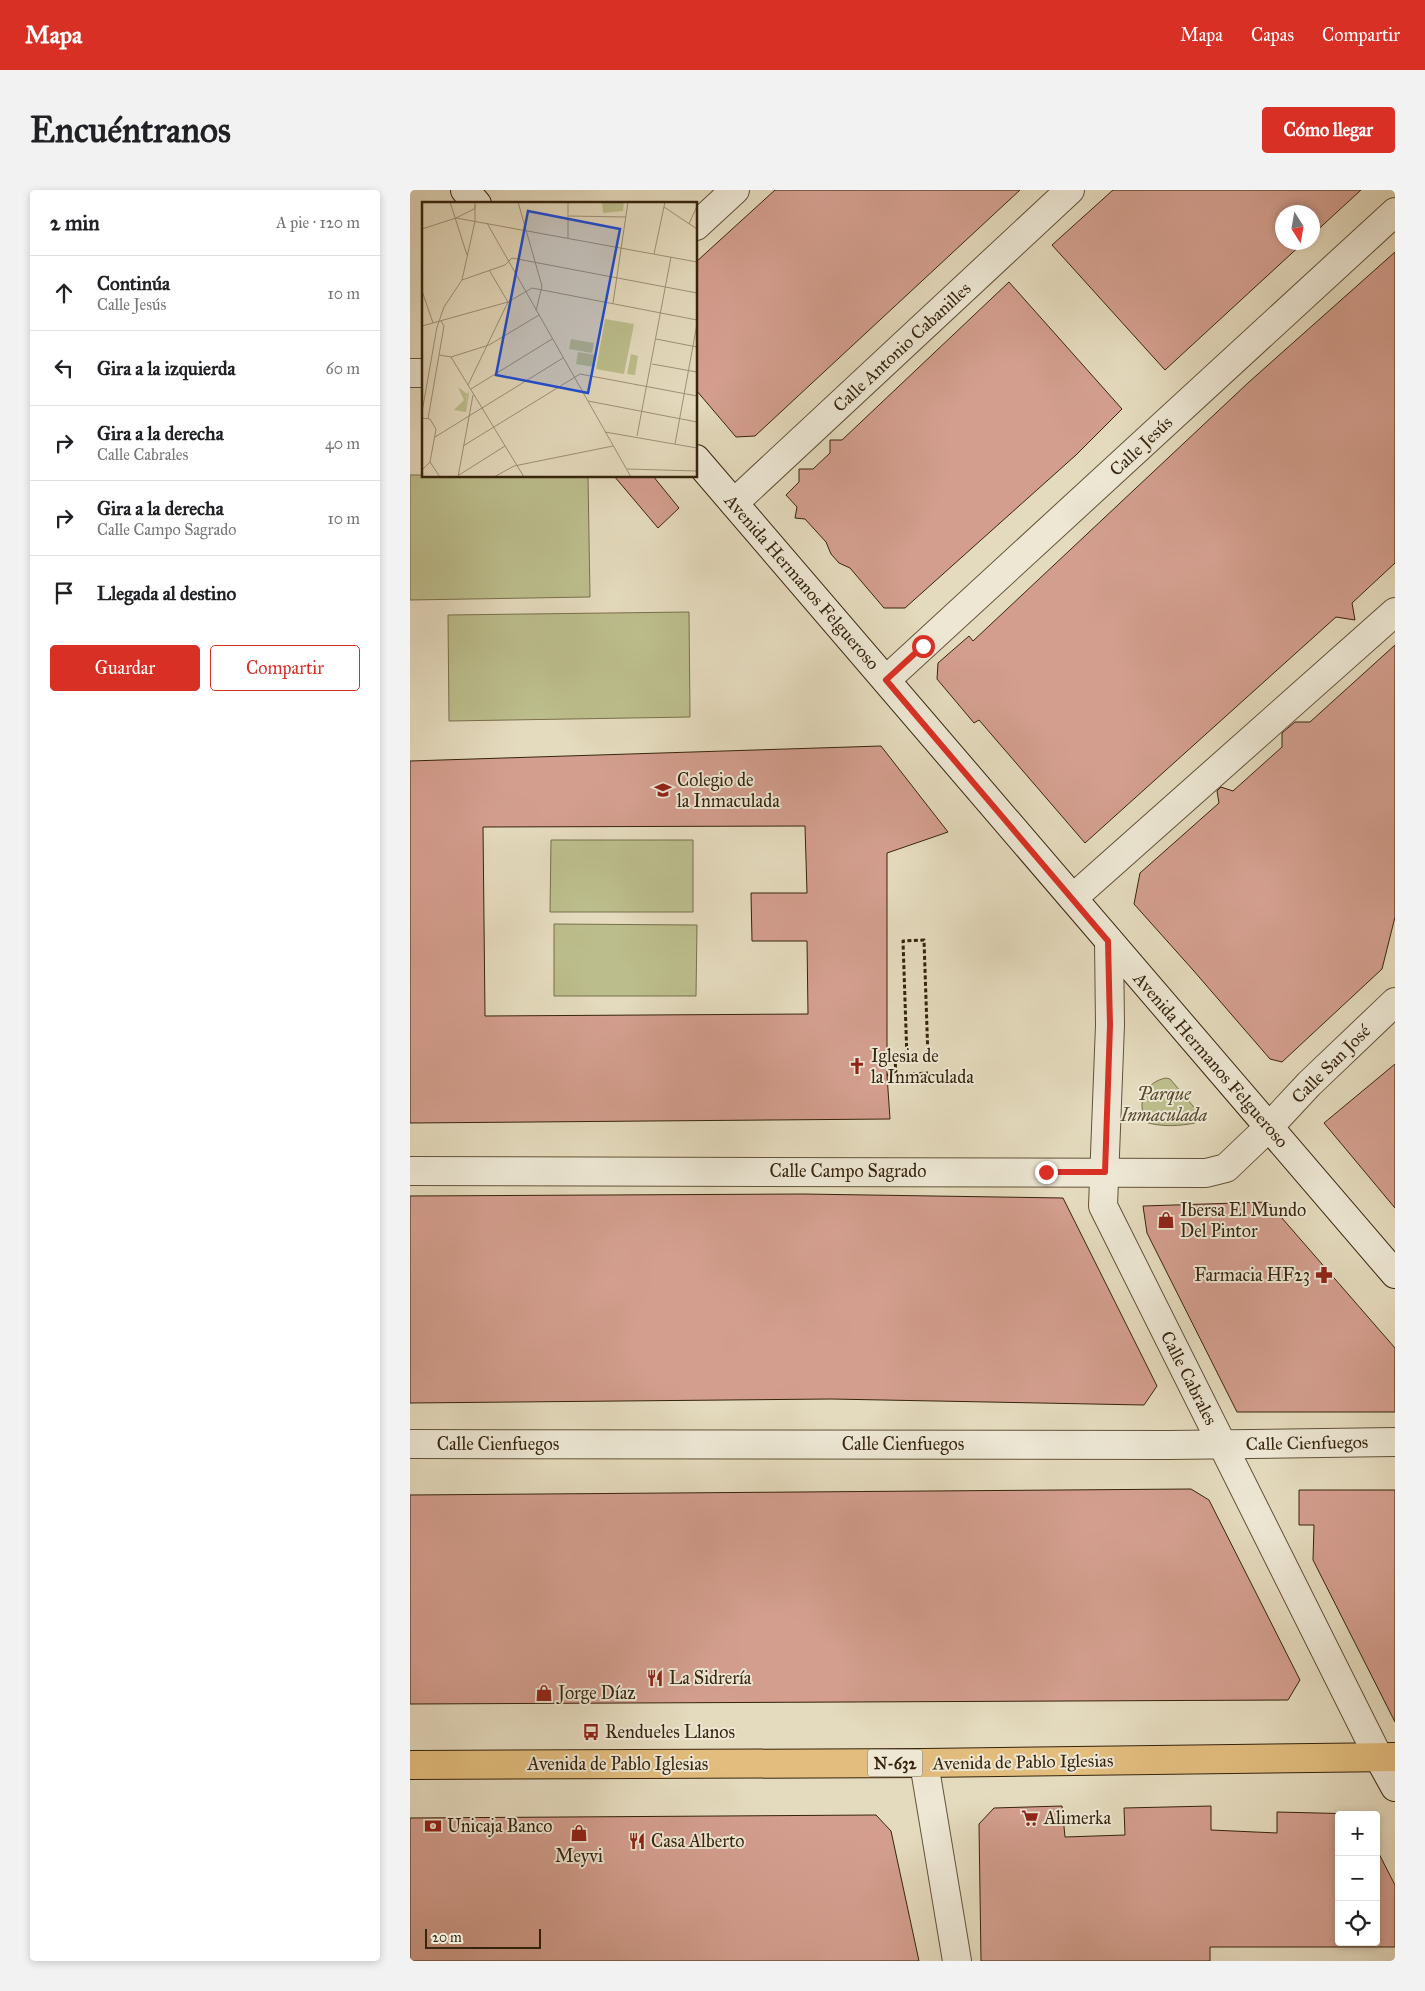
<!DOCTYPE html>
<html lang="es">
<meta charset="utf-8">
<style>
:root{--surface:#fff;--page:#f2f2f2;--text:#202124;--muted:#757577;--line:#e0e0e0;--accent:#d93025}
body{margin:0;font-family:"IM FELL Great Primer",serif;background:var(--page);color:var(--text)}
.controls{position:absolute;right:15px;bottom:15px;display:grid;overflow:hidden;border-radius:5px;box-shadow:0 2px 8px #0003}
.controls button{width:45px;height:45px;display:grid;place-items:center;padding:0;border:0;border-bottom:1px solid var(--line);background:var(--surface);color:var(--text);font:25px sans-serif}
.compass{position:absolute;left:865px;top:15px;width:45px;height:45px;border-radius:50%;background:var(--surface);box-shadow:0 2px 8px #0003;rotate:169deg}
.scale{position:absolute;left:15px;bottom:12px;width:116px;box-sizing:border-box;padding-left:5px;border:2px solid #36240d;border-top:0;font-size:14px;line-height:18px;white-space:nowrap;color:#36240d;-webkit-text-stroke:4px #ede7d4;paint-order:stroke}
.stop{position:absolute;width:15px;height:15px;margin:-11px;border:4px solid #d93025;border-radius:50%;background:#fff}
.stop.end{background:#d93025;border-color:#fff;box-shadow:0 1px 5px #0008}
.list{margin:0;padding:0;list-style:none}
h2{display:flex;justify-content:space-between;align-items:center;height:65px;margin:0;padding:0 20px;font-size:21px}
h2 small{font-size:16px;font-weight:400;color:var(--muted)}
.list li{display:grid;grid-template-columns:32px 1fr auto;gap:15px;align-items:center;box-sizing:border-box;height:75px;padding:0 20px;border-top:1px solid var(--line)}
.list b{display:block;font-size:19px;white-space:nowrap}
.list p{margin:0;font-size:16px;white-space:nowrap;color:var(--muted)}
.list em{font-size:16px;font-style:normal;color:var(--muted)}
.actions{display:flex;gap:10px;padding:15px 20px}
.actions a{flex:1;padding:11px 0;border:1px solid var(--accent);border-radius:5px;text-align:center;font-size:18px;color:var(--accent)}
.actions .main{background:var(--accent);color:#fff}
.icon{flex:none;width:28px;height:28px;fill:none;stroke:currentColor;stroke-width:2;stroke-linecap:round;stroke-linejoin:round}
.map{position:relative;flex:none;width:985px;height:1771px;overflow:hidden;border-radius:5px}
header{display:flex;align-items:center;gap:30px;box-sizing:border-box;height:70px;padding:0 25px;background:var(--accent);color:#fff}
header strong{font-size:24px}
nav{display:flex;gap:28px;margin-inline-start:auto;font-size:18px}
.intro{display:flex;align-items:center;justify-content:space-between;box-sizing:border-box;height:120px;padding:0 30px}
h1{margin:0;font-size:35px}
.button{padding:12px 22px;border-radius:5px;background:var(--accent);color:#fff;font-size:18px;font-weight:700}
main{display:flex;gap:30px;padding:0 30px}
aside{flex:1;background:var(--surface);border-radius:5px;box-shadow:0 2px 8px #0003}
.map>svg:first-child{display:block}
.green{fill:#bcbd8c;stroke:#79704c}
.building{fill:#d39e8e;stroke:#36240d;fill-rule:evenodd}
.lines{fill:none;stroke-linecap:round;stroke-linejoin:round}
.street-casing{stroke:#625239;stroke-width:30}
.secondary-casing{stroke:#36240d;stroke-width:30}
.primary-casing{stroke:#36240d;stroke-width:30}
.path{stroke:#36240d;stroke-width:3;stroke-dasharray:4 2.5;stroke-linecap:butt}
.street{stroke:#ede7d4;stroke-width:28}
.secondary{stroke:#ede7d4;stroke-width:28}
.primary{stroke:#e2bd7e;stroke-width:28}
.route{stroke:#d93025;stroke-width:6}
.labels{text-anchor:middle;dominant-baseline:central;stroke-width:4;stroke-linejoin:round;paint-order:stroke}
.shield{fill:#ede7d4;stroke:#6d5e49;stroke-width:1}
.shield-label{font-size:16px;font-weight:bold;fill:#36240d}
.street-label{font-size:18px;fill:#36240d;stroke:#ede7d4}
.poi-label{font-size:18px;fill:#36240d;stroke:#ede7d4;text-anchor:start}
.park-label{font-size:18px;font-style:italic;fill:#584a2d;stroke:#ede7d4}
.inset-road{fill:none;stroke:#9e9177;stroke-width:1}
.view{fill:#1d4ed8;fill-opacity:0.15;stroke:#1d4ed8;stroke-width:2.5}
.inset-edge{fill:none;stroke:#36240d;stroke-width:2.5}
</style>
<header>
<strong>Mapa</strong>
<nav><a>Mapa</a><a>Capas</a><a>Compartir</a></nav>
</header>
<div class="intro"><h1>Encuéntranos</h1><a class="button">Cómo llegar</a></div>
<main>
<aside>
<h2>2 min<small>A pie · 120 m</small></h2>
<ul class="list">
<li><svg class="icon" aria-label="ahead" viewBox="0 0 24 24"><path d="M12 20V5M6 11l6-6 6 6"/></svg><div><b>Continúa</b><p>Calle Jesús</p></div><em>10 m</em></li>
<li><svg class="icon" aria-label="left" viewBox="0 0 24 24"><path d="M17 20v-9H6M10 6l-5 5 5 5"/></svg><div><b>Gira a la izquierda</b></div><em>60 m</em></li>
<li><svg class="icon" aria-label="right" viewBox="0 0 24 24"><path d="M7 20v-9h11M14 6l5 5-5 5"/></svg><div><b>Gira a la derecha</b><p>Calle Cabrales</p></div><em>40 m</em></li>
<li><svg class="icon" aria-label="right" viewBox="0 0 24 24"><path d="M7 20v-9h11M14 6l5 5-5 5"/></svg><div><b>Gira a la derecha</b><p>Calle Campo Sagrado</p></div><em>10 m</em></li>
<li><svg class="icon" aria-label="arrive" viewBox="0 0 24 24"><path d="M6 21V4h12l-3 4 3 4H6"/></svg><div><b>Llegada al destino</b></div></li>
</ul>
<div class="actions"><a class="main">Guardar</a><a>Compartir</a></div>
</aside>
<div class="map">
<svg width="985" height="1771" viewBox="0 0 985 1771">
<rect width="100%" height="100%" fill="#e4dabd"/>
<filter id="stains"><feTurbulence type="fractalNoise" baseFrequency=".004" numOctaves="4"/><feColorMatrix values="0 0 0 0 .2 0 0 0 0 .09 0 0 0 0 .02 0 0 0 .5 -.17"/></filter>
<radialGradient id="worn" r=".72"><stop offset=".6" stop-color="#630" stop-opacity="0"/><stop offset="1" stop-color="#630" stop-opacity=".3"/></radialGradient>
<g class="green">
<polygon points="0,285 178,286 180,407 0,410"/>
<polygon points="279,422 280,527 39,531 38,425"/>
<polygon points="141,650 283,650 283,722 140,722"/>
<polygon points="144,734 287,735 286,806 144,806"/>
<path d="M756,888L760,889L789,923V927L785,933C769,936 755,937 738,933C725,915 734,892 756,888Z"/>
</g>
<g class="building">
<polygon points="365,0 610,0 345,246 326,247 286,200 286,72"/>
<polygon points="703,0 951,0 902,45 902,22 872,22 872,52 894,52 755,180 642,55"/>
<polygon points="985,62 985,373 942,413 945,430 926,427 675,653 569,530 564,533 527,489 528,473 559,446 563,451 839,192"/>
<polygon points="599,92 712,219 666,265 495,418 474,418 440,378 429,373 421,364 416,352 395,329 385,328 387,317 376,305 389,292 389,279 403,279 420,263 420,250 432,250"/>
<polygon points="204,286 243,286 269,318 248,338"/>
<polygon points="985,455 985,727 972,779 872,872 860,869 783,780 724,714 730,683 809,613 807,601 811,597 823,601 872,557 872,543 885,532 900,532"/>
<path d="M471,556L538,642L477,663V885L480,929L0,933V571ZM395,636L397,703H341L342,751H397L398,824L75,826L73,637Z"/>
<polygon points="985,874 985,1018 914,933"/>
<polygon points="393,1004 653,1008 747,1196 734,1215 421,1209 0,1213 0,1006"/>
<polygon points="858,1012 985,1158 985,1222 827,1222 737,1043 733,1016"/>
<polygon points="781,1299 799,1310 890,1490 878,1510 0,1514 0,1305"/>
<polygon points="889,1300 985,1300 985,1532 903,1370 904,1335 889,1335"/>
<polygon points="652,1616 655,1647 715,1645 714,1618 801,1616 801,1640 867,1643 867,1622 948,1624 929,1625 929,1752 966,1752 966,1658 985,1695 985,1757 800,1757 800,1771 571,1771 569,1634 584,1618"/>
<polygon points="466,1625 481,1641 509,1771 0,1771 0,1628"/>
</g>
<g class="lines">
<g class="street-casing">
<g id="street">
<polyline points="286,36 325,0"/>
<polyline points="0,183 14,183"/>
<polyline points="324,313 660,0"/>
<polyline points="476,490 985,22"/>
<polyline points="663,708 985,422"/>
<polyline points="699,751 700,835 693,1016 969,1568"/>
<polyline points="0,981 796,983 816,978 859,937 899,894 985,812"/>
<polyline points="0,1254 759,1255 985,1252"/>
<polyline points="514,1573 547,1771"/>
</g>
</g>
<g class="secondary-casing">
<g id="secondary">
<polyline points="55,0 67,14"/>
<polyline points="286,269 985,1084"/>
<polyline points="969,1568 985,1597"/>
</g>
</g>
<g class="primary-casing">
<polyline id="primary" points="0,1575 514,1573 985,1567"/>
</g>
<g class="path">
<polyline points="486,884 485,869 497,869 493,751 514,750 518,868"/>
<polyline points="477,885 518,883"/>
</g>
<use href="#street" class="street"/>
<use href="#secondary" class="secondary"/>
<use href="#primary" class="primary"/>
</g>
<g class="lines">
<polyline class="route" points="513,456 476,490 698,751 700,835 695,982 636,982"/>
</g>
<defs>
<g id="school-bare" transform="scale(1.35)"><path d="M0-5L7-2L0 1L-7-2ZM-4 1L0 2.5L4 1V4Q0 6-4 4Z" fill="#8f2418" stroke="#ede7d4" stroke-width="2.5" paint-order="stroke"/></g>
<g id="church-bare" transform="scale(1.35)"><path d="M-1.2-6h2.4v3.5h3.3v2.4h-3.3V6h-2.4V-.1h-3.3v-2.4h3.3Z" fill="#8f2418" stroke="#ede7d4" stroke-width="2.5" paint-order="stroke"/></g>
<g id="shop-bare" transform="scale(1.35)"><path d="M-5-2.5h2.3a2.7 3.5 0 0 1 5.4 0H5L5.5 6h-11ZM-1.5-2.5h3a1.5 2.3 0 0 0-3 0Z" fill="#8f2418" stroke="#ede7d4" stroke-width="2.5" paint-order="stroke"/></g>
<g id="pharmacy-bare" transform="scale(1.35)"><path d="M-2-6h4v4h4v4h-4v4h-4v-4h-4v-4h4Z" fill="#8f2418" stroke="#ede7d4" stroke-width="2.5" paint-order="stroke"/></g>
<g id="restaurant-bare" transform="scale(1.35)"><path d="M-5-6h1v4h1v-4h1v4h1v-4h1v5L-1.5 .5V6h-2V.5L-5-1ZM5-6V6H3V1.5H1.5Q1.5-4 5-6Z" fill="#8f2418" stroke="#ede7d4" stroke-width="2.5" paint-order="stroke"/></g>
<g id="bus-bare" transform="scale(1.35)"><path d="M-5-6H5V4H4V6H2V4H-2V6H-4V4H-5ZM-3.5-4V0h7V-4ZM-3.5 1.2v1.5H-2V1.2ZM2 1.2v1.5H3.5V1.2Z" fill="#8f2418" stroke="#ede7d4" stroke-width="2.5" paint-order="stroke"/></g>
<g id="supermarket-bare" transform="scale(1.35)"><path d="M-6-5.5h2.5l.6 2H6L4.5 2H-2.5L-4.4-4H-6ZM-1.5 3.2a1.3 1.3 0 1 0 .1 0ZM3 3.2a1.3 1.3 0 1 0 .1 0Z" fill="#8f2418" stroke="#ede7d4" stroke-width="2.5" paint-order="stroke"/></g>
<g id="bank-bare" transform="scale(1.35)"><path d="M-6-4H6V4H-6ZM0-2.3a2.3 2.3 0 1 0 0 4.6a2.3 2.3 0 1 0 0-4.6Z" fill="#8f2418" stroke="#ede7d4" stroke-width="2.5" paint-order="stroke"/></g>
</defs>
<g fill-rule="evenodd">
<use href="#school-bare" x="253" y="600"/>
<use href="#church-bare" x="447" y="876"/>
<use href="#shop-bare" x="756" y="1030"/>
<use href="#pharmacy-bare" x="914" y="1085"/>
<use href="#restaurant-bare" x="245" y="1488"/>
<use href="#shop-bare" x="134" y="1503"/>
<use href="#bus-bare" x="181" y="1542"/>
<use href="#supermarket-bare" x="620" y="1628"/>
<use href="#bank-bare" x="23" y="1636"/>
<use href="#shop-bare" x="169" y="1643"/>
<use href="#restaurant-bare" x="227" y="1651"/>
</g>
<g class="labels">
<rect class="shield" x="457.5" y="1559.5" width="55" height="27" rx="4"/>
<g class="shield-label">
<text x="485" y="1573">N-632</text>
</g>
<g class="street-label">
<text transform="translate(492 157) rotate(-43)">Calle Antonio Cabanilles</text>
<text transform="translate(731 256) rotate(-43)">Calle Jesús</text>
<text transform="translate(392 392) rotate(49)">Avenida Hermanos Felgueroso</text>
<text transform="translate(801 870) rotate(49)">Avenida Hermanos Felgueroso</text>
<text transform="translate(921 874) rotate(-45)">Calle San José</text>
<text x="438" y="981">Calle Campo Sagrado</text>
<text transform="translate(779 1188) rotate(63)">Calle Cabrales</text>
<text transform="translate(897 1253) rotate(-1)">Calle Cienfuegos</text>
<text x="88" y="1254">Calle Cienfuegos</text>
<text x="493" y="1254">Calle Cienfuegos</text>
<text transform="translate(613 1572) rotate(-1)">Avenida de Pablo Iglesias</text>
<text x="208" y="1574">Avenida de Pablo Iglesias</text>
</g>
<g class="poi-label">
<text x="267" y="590">Colegio de<tspan x="267" dy="21">la Inmaculada</tspan></text>
<text x="461" y="866">Iglesia de<tspan x="461" dy="21">la Inmaculada</tspan></text>
<text x="770" y="1020">Ibersa El Mundo<tspan x="770" dy="21">Del Pintor</tspan></text>
<text x="900" y="1085" text-anchor="end">Farmacia HF23</text>
<text x="259" y="1488">La Sidrería</text>
<text x="148" y="1503">Jorge Díaz</text>
<text x="195" y="1542">Rendueles Llanos</text>
<text x="634" y="1628">Alimerka</text>
<text x="37" y="1636">Unicaja Banco</text>
<text x="241" y="1651">Casa Alberto</text>
<text x="169" y="1666" text-anchor="middle">Meyvi</text>
</g>
<g class="park-label">
<text x="754" y="904">Parque<tspan x="754" dy="21">Inmaculada</tspan></text>
</g>
</g>
<g transform="translate(12 12)">
<rect width="275" height="275" fill="#e4dabd"/>
<path d="M180,0H202L201,9L181,11ZM183,117L212,122L202,172L174,167ZM149,137L172,141L170,151L147,147ZM156,150L174,153L172,165L154,162ZM209,152L216,154L213,173L205,172ZM36,185L45,192L43,209L46,188L47,192L44,210L32,208L42,198Z" fill="#bcbd8c"/>
<path class="inset-road" d="M28,0L45,53M96,0L120,84L114,109M146,0V36M242,5L275,27M147,14L204,15M34,16L275,60M65,21L209,275M267,22L275,4M0,27L34,16L52,7L54,3M232,52L243,0M67,68L86,100M40,78L83,63L90,56L275,91M0,89L11,121M191,101L206,0M0,124L86,100L110,86L275,118M234,137L275,145M17,153L29,155L67,143L117,113M29,155L102,275M230,162L275,170M46,183L86,100M49,187L130,137M166,199L275,220M0,210L15,125L22,105L40,78L53,19V0M0,216L8,217L14,227L8,260L0,268M6,217L22,124L19,119M183,230L275,246M215,234L249,55M13,235L141,156M253,242L275,122M41,244L158,172L275,194M8,260L18,275M205,267L275,269M37,273L83,244M36,275L51,193M72,275L92,264L191,244"/>
<path class="view" d="M106,9L198,27L166,191L74,173Z"/>
<rect width="275" height="275" class="inset-edge"/>
</g>
<rect width="100%" height="100%" filter="url(#stains)"/>
<rect width="100%" height="100%" fill="url(#worn)"/>
</svg>
<div class="controls">
<button>+</button>
<button>−</button>
<button><svg class="icon" aria-label="locate" viewBox="0 0 24 24"><circle cx="12" cy="12" r="6"/><path d="M12 2v4M12 18v4M2 12h4M18 12h4"/></svg></button>
</div>
<svg class="compass" viewBox="-18 -18 36 36"><path d="M0-13l5 13h-10z" fill="#e53935"/><path d="M0 13l5-13h-10z" fill="#757577"/></svg>
<div class="scale">20 m</div>
<div class="stop" style="left:513px;top:456px"></div>
<div class="stop end" style="left:636px;top:982px"></div>
</div>
</main>
